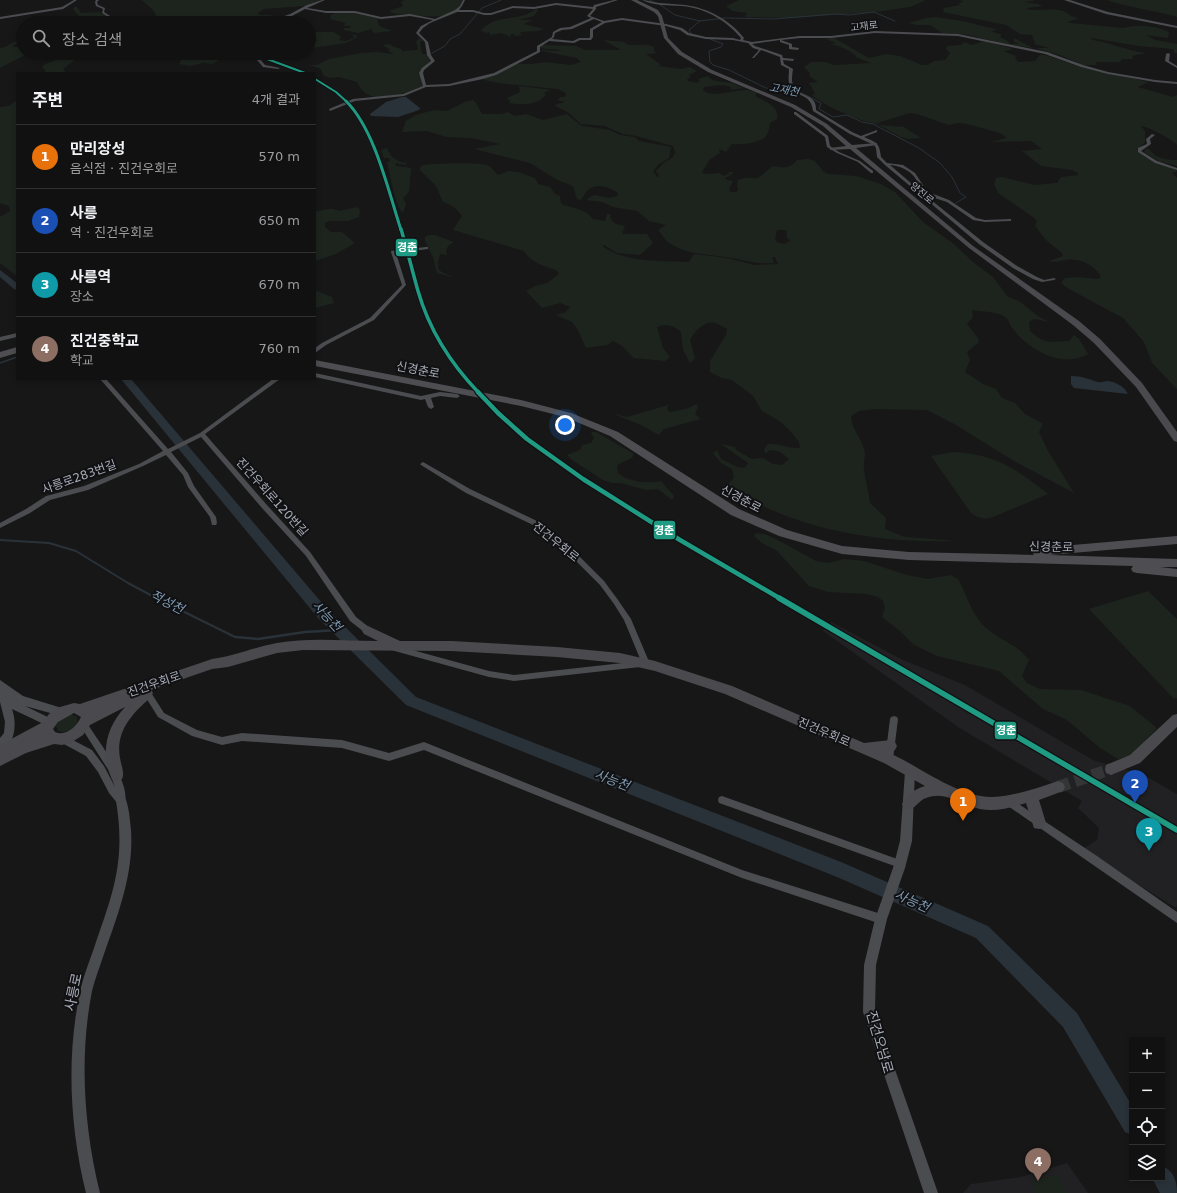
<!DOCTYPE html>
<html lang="ko">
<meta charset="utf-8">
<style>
:root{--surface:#111;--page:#1e1f1f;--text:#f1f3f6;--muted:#9c9d9f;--line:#303131;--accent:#1a73e8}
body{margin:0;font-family:"DejaVu Sans","Noto Sans KR",sans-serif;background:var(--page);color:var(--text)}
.controls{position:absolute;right:12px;bottom:12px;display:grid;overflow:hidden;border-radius:0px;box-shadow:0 2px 6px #0003}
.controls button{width:36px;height:36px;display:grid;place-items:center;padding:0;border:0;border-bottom:1px solid var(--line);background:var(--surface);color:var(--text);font:20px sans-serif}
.you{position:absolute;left:565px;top:425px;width:14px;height:14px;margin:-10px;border:3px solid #fff;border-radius:50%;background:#1a73e8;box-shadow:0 0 0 6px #1a73e833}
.badge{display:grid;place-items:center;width:26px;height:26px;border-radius:50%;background:var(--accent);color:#fff;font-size:13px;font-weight:700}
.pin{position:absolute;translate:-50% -33px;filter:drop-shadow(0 1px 2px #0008)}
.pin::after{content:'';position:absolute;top:21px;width:14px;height:12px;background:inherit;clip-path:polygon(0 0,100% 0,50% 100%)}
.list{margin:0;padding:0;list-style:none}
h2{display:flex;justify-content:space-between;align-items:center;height:52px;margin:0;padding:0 16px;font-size:17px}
h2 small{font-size:13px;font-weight:400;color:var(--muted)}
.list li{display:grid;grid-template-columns:26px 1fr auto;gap:12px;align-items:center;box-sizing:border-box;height:64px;padding:0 16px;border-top:1px solid var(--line)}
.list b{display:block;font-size:15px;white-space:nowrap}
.list p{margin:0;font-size:13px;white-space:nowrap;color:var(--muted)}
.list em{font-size:13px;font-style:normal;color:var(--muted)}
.icon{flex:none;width:22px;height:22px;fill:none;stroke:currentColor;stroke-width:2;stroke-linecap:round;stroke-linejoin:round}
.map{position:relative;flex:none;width:1177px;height:1193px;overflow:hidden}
.search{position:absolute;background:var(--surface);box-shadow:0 2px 6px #0003;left:16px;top:16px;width:300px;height:44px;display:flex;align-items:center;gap:10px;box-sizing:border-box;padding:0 14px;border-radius:22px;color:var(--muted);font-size:15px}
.panel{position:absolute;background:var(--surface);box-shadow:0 2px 6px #0003;left:16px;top:72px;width:300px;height:308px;border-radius:0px}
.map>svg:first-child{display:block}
.built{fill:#212123}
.green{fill:#1d241e;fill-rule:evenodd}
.water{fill:#2a3239}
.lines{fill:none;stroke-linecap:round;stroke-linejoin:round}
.stream-far3{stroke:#2a3239;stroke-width:1}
.stream-far2{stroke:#2a3239;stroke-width:1.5}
.stream-far1{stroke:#2a3239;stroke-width:2}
.stream{stroke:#2a3239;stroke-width:2.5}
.river{fill:#2a3239;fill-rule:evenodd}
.secondary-tunnel{stroke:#343537;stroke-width:12;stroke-dasharray:12 6;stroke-linecap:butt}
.minor{fill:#4b4c50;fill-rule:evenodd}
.tertiary{fill:#4b4c50;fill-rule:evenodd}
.secondary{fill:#4a4a4e;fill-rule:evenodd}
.trunk{fill:#4e4e52;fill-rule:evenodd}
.rail-1-far4-casing{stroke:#111113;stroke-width:3.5}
.rail-1-far3-casing{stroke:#111113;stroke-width:4.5}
.rail-1-far2-casing{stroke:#111113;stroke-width:5.5}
.rail-1-far1-casing{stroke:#111113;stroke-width:7}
.rail-1-casing{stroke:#111113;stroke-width:8}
.rail-1-far4{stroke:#209b83;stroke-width:2}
.rail-1-far3{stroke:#209b83;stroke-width:3}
.rail-1-far2{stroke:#209b83;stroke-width:3.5}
.rail-1-far1{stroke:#209b83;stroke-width:4.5}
.rail-1{stroke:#209b83;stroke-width:5.5}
.labels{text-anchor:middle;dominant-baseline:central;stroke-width:4;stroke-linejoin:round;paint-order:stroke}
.far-street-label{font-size:10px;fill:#a8adb8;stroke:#111113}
.far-water-label{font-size:11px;font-style:italic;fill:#7f9bb3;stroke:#111113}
.street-label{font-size:12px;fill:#a8adb8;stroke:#111113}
.water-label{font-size:13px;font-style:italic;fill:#7f9bb3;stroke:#111113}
.near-street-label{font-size:14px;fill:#a8adb8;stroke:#111113}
.line-badge{stroke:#111113;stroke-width:1.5}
.badge-label{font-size:11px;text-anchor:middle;font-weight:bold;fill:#fff}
</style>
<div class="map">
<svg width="1177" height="1193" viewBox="0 0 1177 1193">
<rect width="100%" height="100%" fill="#171717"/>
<g class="built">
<polygon points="831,622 903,660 965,685 1093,760 1144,775 1177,794 1177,905 1176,908 1134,882 1084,848 1097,840 1099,828 1078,808 1082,801 958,727 823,631"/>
<polygon points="1067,1163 1088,1193 963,1193 971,1184 1021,1177"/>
</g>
<g class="green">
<polygon points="142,0 321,0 305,6 264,9 258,13 260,15 270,15 278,18 264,23 222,23 218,17 203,19 203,21 197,23 157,22 158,20 154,11"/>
<path d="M405,0H463C456,22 428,16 410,15C402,14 396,16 389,11L403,6L401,2Z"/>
<polygon points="739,0 926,0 910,7 877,12 791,18 745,17 747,13 732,11 726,6"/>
<path d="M960,0H1033L1034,1L1024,2L1038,4L1043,6L1027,8V9C1043,13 1059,4 1071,16L1075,17L1078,19L1067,22L1071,23L1123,28C1139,24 1154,25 1169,32L1168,38L1146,35L1155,40L1177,44V53H1174V50L1172,49L1139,46L1091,38V39L1093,40C1112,43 1128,51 1146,53L1132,56L1133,59H1122L1120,62H1095L1097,65H1083L1060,55L1038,49L1037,48H1049L1035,44L1032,35L1020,34L1006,25L943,12L944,8L960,5L959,3L963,2Z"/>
<path d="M1107,0H1177V17C1154,10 1130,8 1107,0Z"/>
<polygon points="75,6 77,7 81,13 101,12 101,14 104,14 119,23 79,23 77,18 79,16 73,9"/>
<path d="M536,9L538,10L534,16L518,20H533L524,24L544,29L538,31L521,32L520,33L523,35L514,36L515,34H511L510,36L512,38L502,33L490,35L489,32L485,33L481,30C498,13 517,23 536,9Z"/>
<path d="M337,12H356L378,18C376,29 386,27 392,31L374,33L371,29L358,33L344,30V28H350L351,26H345L344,24L346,23L330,19L331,15Z"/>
<polygon points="936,17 962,21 995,29 997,30 991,31 1002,35 1000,37 1008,41 1010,44 1019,44 1014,42 1014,39 1016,39 1033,48 1010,45 968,35 942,33 930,25 916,25 909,23 926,18"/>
<path d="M309,32H334L341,37L339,40L346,41L354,38L352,34L358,36C347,47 325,44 309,49V43L318,40L309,37Z"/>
<path d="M419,38L423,41L420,42L422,54H427L430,62L419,73L424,84L423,86C407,92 380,105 364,92C361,90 359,85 357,82L339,77L330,78L324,76L321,69L310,65H317L329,59L361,53L377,52L393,54L389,51V49L382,45L390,44L392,46L401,49L402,51L417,50L418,49L416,42Z"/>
<path d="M834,38L869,58L886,54L900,56L922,65H928L934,61L945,60L950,53L946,49L947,46L961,45L964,42L972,45L984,41L1010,48L1012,50L1003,51L1016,56L1015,58L1018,62L1035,61L1040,55H1045L1080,67L1149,82L1138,87L1173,97L1177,95V145C1175,141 1146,125 1141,126L1145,131V142L1137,150L1155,163L1176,169L1177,171L1172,173L1177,178V389L1152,363L1144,342L1123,318L1069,289L1061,283L1065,278L1077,277L1098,279L1101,277C1094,264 1079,258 1065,260C1059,261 1055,263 1049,261L1063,256L1062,253L1046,240L1035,226L1037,221L1033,217L998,193L994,184L996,178L1002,177L1034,185L1057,183L1061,177L1078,175V173L1072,170L1041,166L1022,151L1042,149L1031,141L991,142L1007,138L1000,133L967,124L959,123L949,125L917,114L910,113L877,123L880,125L904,127L921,138L909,139L901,137L877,124L863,121L834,109L812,96L815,93L809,83L818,82L809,76L810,73L804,67L811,62H825L834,65L871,63L855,57L856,56C848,49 840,46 830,44L836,43L826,39Z"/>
<path d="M23,40V45L15,44L12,47H23V53H29L0,68V48C9,47 12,41 23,40Z"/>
<path d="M603,40L625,42L626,44C635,47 645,42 654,47V51L657,53L646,54L660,64L659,66L681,69L690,67L697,71L689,75L690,76V78L687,79L688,81L697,83L700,81L698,79L708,76C713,83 723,81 732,83C736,85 740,87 744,88L730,90L732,88C723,83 713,86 704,87L703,90C711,99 736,89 747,90C750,90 754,92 757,93L755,96C765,102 780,105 777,119L770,123C769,127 769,133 766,136C761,143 740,145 732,144L726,152L719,149L720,153L710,159L702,172L704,174L720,173L723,176L729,174L728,172H734L731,175L725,178L727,180L733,181L729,189L731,192H736L738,190L737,185L738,180L744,178H758L773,166C784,168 790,169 797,160L808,159L815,161L824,172L829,174L856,176L881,184L895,192L923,222L954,244L973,262L993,277L1008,297L1019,301L1039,317L1050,322L1034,319L1029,322L1030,331C1046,345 1049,342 1069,341L1074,335L1079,339L1088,354C1063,369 1029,350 1013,329C1009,325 1009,319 1005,317C997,311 981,312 972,310L973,317L967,324L978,338L979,342L967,352L970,360L965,372L983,384L996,389L1002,398L1015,403L1025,414L1043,424L1039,432L1048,451L1074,493L1014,461L956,425L927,410L874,409L859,411L851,416C851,429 863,439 865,453C865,458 863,464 864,469C865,480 869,491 870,503L886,518L885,529L905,537L956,541C874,543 796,530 726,486L734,478L732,469L721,463L713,453L717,450L721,459L738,467L745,468L748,463L721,444L735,447L736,450L752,459L763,458L773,464L782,465L789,459C782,453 779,450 770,450L765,454L764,449L768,444C780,443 789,449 800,448L799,442L792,433L781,422L762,411L753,396L732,380L722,378L710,372V361L726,335L727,329C723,327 719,324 715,323C704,320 694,332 690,340L695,358L690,363L683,350L681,332C674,325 666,323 657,327L663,348L670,357L665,361L634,358L622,346L613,341L607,345L586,348L578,330L572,322L556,315L566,312L570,307L560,303L542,308L526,291L535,286L547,283L559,274L556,270C543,266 532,263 524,251L453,230L462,216C457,209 452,205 443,202L436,186L420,170L421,166C430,163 482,162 489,166C492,168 495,172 498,175L509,171L518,172L535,178L538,184L550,187L555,194L560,196L561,203L563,205C574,208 586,209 593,219L605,221L607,214H610C611,224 616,224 625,226L622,234H647L653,243L640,255L617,253L604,245L602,246C626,263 661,261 689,262L694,254L727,258L754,265L778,264L775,257H772L774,263C756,265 742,259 725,257C706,254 683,254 668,242C664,239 662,234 658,230L666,225L649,221L637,211L613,207L602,202L586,200L594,195C602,196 608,200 617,196L618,193C611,188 596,182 588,190C586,192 583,197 581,200L577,199L573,186L557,180L530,163L474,149L500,144L471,138L446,137L427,131L402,132L406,121L416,115L434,110L447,111L465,102L473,100L476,103L482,114H501L508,112L515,116L526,114L543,120L567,114L579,124L583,126L610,130L620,135L635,137L639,141L671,147L669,158L659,164L653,171L657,177L659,176L656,171L663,163L672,158L675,153L673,146L636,136L623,134L605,126L581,124L569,113L554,105L565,102L557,100L561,97H565L566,93L558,89L498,83L484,80L485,78L516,64H532L546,62L571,65L581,62L577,58L542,51L540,50L561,51C554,47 545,51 540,47L541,45L576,46L585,50H621ZM777,230H786L787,234L786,236L790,241L784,244L777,242L775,239Z"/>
<polygon points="199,53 236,53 236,54 224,57 213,64 203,63 190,66 179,64 181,61 180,59 186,57 186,60 189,60 191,58 203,57 195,55"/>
<polygon points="73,54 78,54 76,59 63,69 66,73 46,73 45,70 42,67 45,64"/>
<path d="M519,86L552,90L543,93L546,94C539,106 520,105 509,103L510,101L507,98L520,92Z"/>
<polygon points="17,100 17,276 0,263 0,216 4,215 10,211 9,206 0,203 0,107 9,106"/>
<path d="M387,148C391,158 396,161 406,163V165L395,163L396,166L411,168V170L409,192L403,198L406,204L403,213C395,207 390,173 387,162L390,161L389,158H384L381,150Z"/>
<path d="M1146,149H1149C1154,158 1167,160 1177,160V166L1159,161L1144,152Z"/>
<path d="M358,207L360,211L359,217L348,221H329L325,223V227L331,232H342L355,243L336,254L315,261V212C323,210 331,207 339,211Z"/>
<path d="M429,235H435L454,242C448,246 445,247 447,255L440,254C434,274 441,271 456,278L437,273L433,257L425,241V237Z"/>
<polygon points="315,290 332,297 334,303 315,308"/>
<polygon points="697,404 698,407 695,414 701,419 664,429 659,435 641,425 611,413 627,417 668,405 667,408 669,412 686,409"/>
<path d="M591,432H596L634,454L632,458L617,465L618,473C628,482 648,484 661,481L674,496L672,500L658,489L646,490L621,483H612L603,480L572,460L567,455L580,450L582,445L591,443L594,438Z"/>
<path d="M954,452C997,455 1015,468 1048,494L993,517C984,520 978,518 971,513L931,456Z"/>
<path d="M756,533L765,534L776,539L816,561L828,563L844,559L864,561L907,575L928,579L951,575L958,579C967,595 972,616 986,628C1001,641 1017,644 1029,660L1022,676L1027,683L1040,689L1081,690L1130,706L1157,728L1133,755L1118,759L1100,748L1067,720L1043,709L999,671L937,656L914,645L901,632L882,617L885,608L883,601L878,597L866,594L828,592L809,586L777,551L762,543L754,536Z"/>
<polygon points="1148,591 1177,619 1177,698 1174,699 1089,609"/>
<path d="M71,714L77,717C80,727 68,734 58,731L56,725L60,719Z"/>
<polygon points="1058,1174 1067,1193 1036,1193 1031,1182"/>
</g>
<g class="water">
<polygon points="402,97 406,97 420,108 419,110 398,117 371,116 370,114 386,102"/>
<path d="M1071,376C1083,376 1087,379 1098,382C1102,383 1105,381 1107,381C1116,382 1124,386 1128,394L1074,388L1071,384Z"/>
</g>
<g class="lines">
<g class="stream-far3">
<polyline points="649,0 659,4 675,15 700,21 689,30 692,35"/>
<polyline points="700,21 725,18 774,19 835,14 849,15 874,12 895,21"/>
<polyline points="710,39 723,44 721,47 709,51 710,62 713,65 729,70 766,88 800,92 821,103 819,109 833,117 847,115 862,122 873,124 919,148 940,163 952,177 960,193 966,197 956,203"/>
<polyline points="432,53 445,46 450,39 460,34 482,8 501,0"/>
</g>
<polyline class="stream-far2" points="0,363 17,357"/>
<polyline class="stream-far1" points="0,540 49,543 76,551 128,583 158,599"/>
<polyline class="stream" points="156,598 235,637 258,639 305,632 339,630"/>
<g class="river">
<polygon points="0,270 17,283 17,290 14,289 0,277"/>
<polygon points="121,379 131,379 328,610 416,697 841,862 988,926 1077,1013 1132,1106 1132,1135 1125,1132 1063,1027 976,938 837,877 406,705 318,618"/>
<path d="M1162,1166C1174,1171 1177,1181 1177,1193H1160L1152,1178H1162Z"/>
</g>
<polyline class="secondary-tunnel" points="1058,787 1111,769"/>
<g class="minor">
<polygon points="74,0 77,0 63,9 0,19 0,17 62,7"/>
<polygon points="96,0 99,0 97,2 98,5 105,8 104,12 121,23 118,23 102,13 103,9 96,6 95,2"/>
<path d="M322,0H325L307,8L326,11H355L381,17L410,14L435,19L455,10L460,6L463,0H465L462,6L459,10H473L484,13H491L513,6L534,7L556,3L593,7L594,5L614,0H618L596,7V9L590,16L604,21L622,18L666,24L682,28L689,33L706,37L733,38L740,40L741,38C726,20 705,8 682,6C668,5 654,6 642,0C648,0 654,3 660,3C669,4 677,4 685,5C708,8 730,20 744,38L743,40L752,42L800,36H831L875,31L958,34L1047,52L1083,65L1108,72L1155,80L1177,82V84L1155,82L1108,74L1081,67L1045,54L958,36L875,33L831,38H800L781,40L792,44V47L799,48L798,50L789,49V45L780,42V40L752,44L755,46L782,55L783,58L794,59L793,61L783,60L784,64L793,69C792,75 791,82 794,88C801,97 817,94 816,110L852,132L861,136L877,130V132L864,137C877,143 879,142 881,157L887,163L903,165L915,173L923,185V192L936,195L949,200L976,218L985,220L1011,219V221H1009L985,222L973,220L947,202L925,195L983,242L1017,266L1037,277L1044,280L1054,278L1056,279L1054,280L1042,282L1033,279L1013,268L979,244L885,165L877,157L876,148L874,145L850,134L813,111C811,91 793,99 789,83C788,78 789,74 789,69L781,65L780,57L761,50L754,58H752L759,50L753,48L748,43L733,40L706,39L687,35L680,30L666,26L622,20L605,23L593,30V37L591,40H580L574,43L549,41L540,47V52L496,75L483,79L449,86L426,87L404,96L355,101L330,111L329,109L353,99L403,94L423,86L419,73L422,68L431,61L427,55L425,42L416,33L421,26L433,20L410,16L381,19L355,13H326L305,9L292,16L269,23H265L290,14L307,5ZM556,5L593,9L587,16L591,18L570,27L560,28L553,32L552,37L537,46V51L494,73L449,84L426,85L423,73L424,70L435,61L431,55L428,42L419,33L423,28L430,23L457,12H473L484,15H491L513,8L534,9ZM594,19L602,22L590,29V37L589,38H579L573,41L552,39L554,37L555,33L562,30L572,29ZM890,165C904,166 919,175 919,190Z"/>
<polygon points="1168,53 1170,54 1169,61 1177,66 1177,68 1165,61 1166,54"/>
<polygon points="247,54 259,58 265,65 280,68 278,69 263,67 257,60 246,56"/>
<polygon points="794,112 796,112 828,136 830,146 839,152 860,161 873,171 873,173 871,173 858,162 837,153 827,147 825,137 794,114"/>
<polygon points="1152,134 1155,135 1150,139 1151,144 1141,151 1157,161 1177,168 1177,170 1155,163 1138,152 1138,148 1147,144 1146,139"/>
<polygon points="426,247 428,247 428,249 396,253 406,285 374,320 326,345 315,353 315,348 322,343 370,318 402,285 391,252 391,251"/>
<polygon points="17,333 17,337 0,341 0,337"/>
<polygon points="315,373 421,396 440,392 457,394 460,396 457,398 440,396 431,398 434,407 431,409 428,407 425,399 421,400 315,377"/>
<polygon points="100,379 106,379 168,449 200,433 273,379 280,379 205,434 266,504 310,552 356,617 374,631 375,633 374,635 368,635 350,621 306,556 262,508 201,437 171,452 188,473 194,486 216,517 217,523 216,525 212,525 210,517 188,487 183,475 166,455 143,466 88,490 50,500 30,513 0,528 0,523 26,509 46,496 84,486 139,464 163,451"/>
<polygon points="423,462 470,489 537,521 576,553 604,581 618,600 631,619 650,664 649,666 514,681 489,677 391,650 390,648 391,646 394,645 489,671 514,675 641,661 624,620 614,604 600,585 572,557 533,525 466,493 421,465 420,464"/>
<polygon points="147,690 150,691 164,713 197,730 222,737 242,733 342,740 389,753 424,742 742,870 881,914 884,916 886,919 884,922 881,924 742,878 424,750 389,761 342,748 242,741 222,745 192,736 158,717 143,693 144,691"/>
<polygon points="894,716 897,717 898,719 893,759 892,762 889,763 886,762 885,759 890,719 891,717"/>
<path d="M84,722L87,723C97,740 133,784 124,804L121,805L118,804L109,793L98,772L86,756L60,742L59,739L60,736L63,735L92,750L104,766L115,787L109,771L81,727L80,725L81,723Z"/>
<polygon points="722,796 900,860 903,861 904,864 903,867 900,868 722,804 719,803 718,800 719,797"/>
<polygon points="1008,797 1097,856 1177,912 1177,923 1005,804 1004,801 1005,798"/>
</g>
<g class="tertiary">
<polygon points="1064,0 1070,0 1108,12 1177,26 1177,28 1106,14"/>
<path d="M0,680L23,696L65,709L66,712L65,715L61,716L25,706L54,720L55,723L54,726L50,727L12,709C17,723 16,745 0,751V738L4,733L5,722L0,702Z"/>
<polygon points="910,767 914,769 915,772 912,841 905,868 887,919 876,965 875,1012 938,1193 924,1193 863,1012 864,965 875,919 893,868 900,841 905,772 906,769"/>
<path d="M121,796L125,797C129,807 130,820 131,830C134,873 118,914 104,954C100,966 95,979 92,991C79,1057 84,1128 100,1193H86C70,1128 66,1058 80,992C83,977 89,963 94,948C113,893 126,861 116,801L117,797Z"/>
</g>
<g class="secondary">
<polygon points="631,0 637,0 658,10 662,16 668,38 682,52 712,70 795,105 827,124 852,145 877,143 877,145 856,148 973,246 1079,321 1100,339 1142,383 1177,432 1177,442 1174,441 1136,387 1094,343 1073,325 969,248 850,149 830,150 830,148 846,146 823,126 791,107 708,72 678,54 664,38 658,16 654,12"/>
<path d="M368,626L400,641H451L557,647L620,653L655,661L732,686L864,743L891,740L895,742L897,746L895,750L887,752C918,765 958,798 993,797C1015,796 1037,788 1058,781L1063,783L1065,787L1063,791L1039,800L1046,823L1044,828L1039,829L1034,828L1026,803C1011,808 995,812 980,809C961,805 946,790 926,798C919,800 916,808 909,810L904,808L902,804C907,794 915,789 925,786L884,763L725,694L655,671L620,663L557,657L451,651L303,650L277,653L228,667L212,669L151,690L153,693L151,697C133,713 115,731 120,758C121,765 125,773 122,779L117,781L112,779C100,753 106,728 125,707L90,725L83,735L72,742L62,745L54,744L26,753L0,766V745L43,722L49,714L60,707L74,703L80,704L212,659C235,656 255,647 277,643C310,637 345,641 378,641L364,634L362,631L364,628ZM74,713L81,717C77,726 66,737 55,732L53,729L58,722Z"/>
<polygon points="1177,714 1177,727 1140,763 1111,775 1106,773 1105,769 1106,765 1130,755 1173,715"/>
</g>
<g class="trunk">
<polygon points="17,347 17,353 0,358 0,352"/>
<polygon points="315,360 521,400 571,413 618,432 739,509 787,530 842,546 909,552 1034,555 1032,552 1034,549 1038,548 1177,536 1177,544 1049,555 1177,559 1177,567 1160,567 1177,569 1177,577 1137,573 1133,572 1131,569 1133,566 909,560 842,554 779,536 731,515 610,436 565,417 521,406 315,366"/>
</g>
<g class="rail-1-far4-casing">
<g id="rail-1-far4">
<polyline points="251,53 305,73"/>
<polyline points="315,79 336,92 347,102"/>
</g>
</g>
<g class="rail-1-far3-casing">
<path id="rail-1-far3" d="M346,101C375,130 388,190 401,230"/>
</g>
<g class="rail-1-far2-casing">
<path id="rail-1-far2" d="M401,229C407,249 412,270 418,291C429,329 451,364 479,393"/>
</g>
<g class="rail-1-far1-casing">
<polyline id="rail-1-far1" points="478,392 498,413 527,439 583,479 680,540 781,599"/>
</g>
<g class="rail-1-casing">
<polyline id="rail-1" points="779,598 1177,830"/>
</g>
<use href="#rail-1-far4" class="rail-1-far4"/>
<use href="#rail-1-far3" class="rail-1-far3"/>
<use href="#rail-1-far2" class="rail-1-far2"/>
<use href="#rail-1-far1" class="rail-1-far1"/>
<use href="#rail-1" class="rail-1"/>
</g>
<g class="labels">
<g class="far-street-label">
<text transform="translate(864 26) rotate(-6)">고재로</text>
<text transform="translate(922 193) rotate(40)">양진로</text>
</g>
<g class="far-water-label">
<text transform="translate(784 90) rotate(10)">고재천</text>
</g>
<g class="street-label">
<text transform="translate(418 370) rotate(11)">신경춘로</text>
<text transform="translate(79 477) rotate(-20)">사릉로283번길</text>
<text transform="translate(272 497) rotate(48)">진건우회로120번길</text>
<text transform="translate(741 499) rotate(28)">신경춘로</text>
<text transform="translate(556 542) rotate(39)">진건우회로</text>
<text transform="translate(1051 547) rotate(1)">신경춘로</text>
<text transform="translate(154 684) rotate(-19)">진건우회로</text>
<text transform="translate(824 732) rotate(23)">진건우회로</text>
</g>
<g class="water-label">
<text transform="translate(167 602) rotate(27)">적성천</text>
<text transform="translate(327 616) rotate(47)">사능천</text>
<text transform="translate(612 780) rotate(21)">사능천</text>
<text transform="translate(912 901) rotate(24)">사능천</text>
</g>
<g class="near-street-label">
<text transform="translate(73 992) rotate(-78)">사릉로</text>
<text transform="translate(880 1042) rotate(74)">진건오남로</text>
</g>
</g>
<g class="line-badge">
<rect x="395" y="238" width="23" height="19" rx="4" fill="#209b83"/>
<rect x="653" y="520" width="23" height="20" rx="4" fill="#209b83"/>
<rect x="994" y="721" width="23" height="19" rx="4" fill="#209b83"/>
</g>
<g class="badge-label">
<text x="407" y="251">경춘</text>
<text x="664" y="534">경춘</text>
<text x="1006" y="734">경춘</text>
</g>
</svg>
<div class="controls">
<button>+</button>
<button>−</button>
<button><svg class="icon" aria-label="locate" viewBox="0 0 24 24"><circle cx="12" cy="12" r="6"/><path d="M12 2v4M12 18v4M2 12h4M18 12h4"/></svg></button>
<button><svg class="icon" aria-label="layers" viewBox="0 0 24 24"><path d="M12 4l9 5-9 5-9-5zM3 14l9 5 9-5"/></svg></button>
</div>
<div class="you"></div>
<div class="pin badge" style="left:963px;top:821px;background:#e8710a">1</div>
<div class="pin badge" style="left:1135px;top:803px;background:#1a4fb4">2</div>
<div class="pin badge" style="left:1149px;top:851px;background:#0f9aa8">3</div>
<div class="pin badge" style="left:1038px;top:1181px;background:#8d6e63">4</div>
<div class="search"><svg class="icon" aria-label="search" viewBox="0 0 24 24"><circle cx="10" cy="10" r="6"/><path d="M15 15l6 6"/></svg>장소 검색</div>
<section class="panel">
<h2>주변<small>4개 결과</small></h2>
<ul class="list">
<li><span class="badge" style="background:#e8710a">1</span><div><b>만리장성</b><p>음식점 · 진건우회로</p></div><em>570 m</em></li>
<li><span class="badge" style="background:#1a4fb4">2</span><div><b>사릉</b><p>역 · 진건우회로</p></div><em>650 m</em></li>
<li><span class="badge" style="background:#0f9aa8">3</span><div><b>사릉역</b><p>장소</p></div><em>670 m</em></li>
<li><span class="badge" style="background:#8d6e63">4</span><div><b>진건중학교</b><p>학교</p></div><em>760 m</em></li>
</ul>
</section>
</div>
